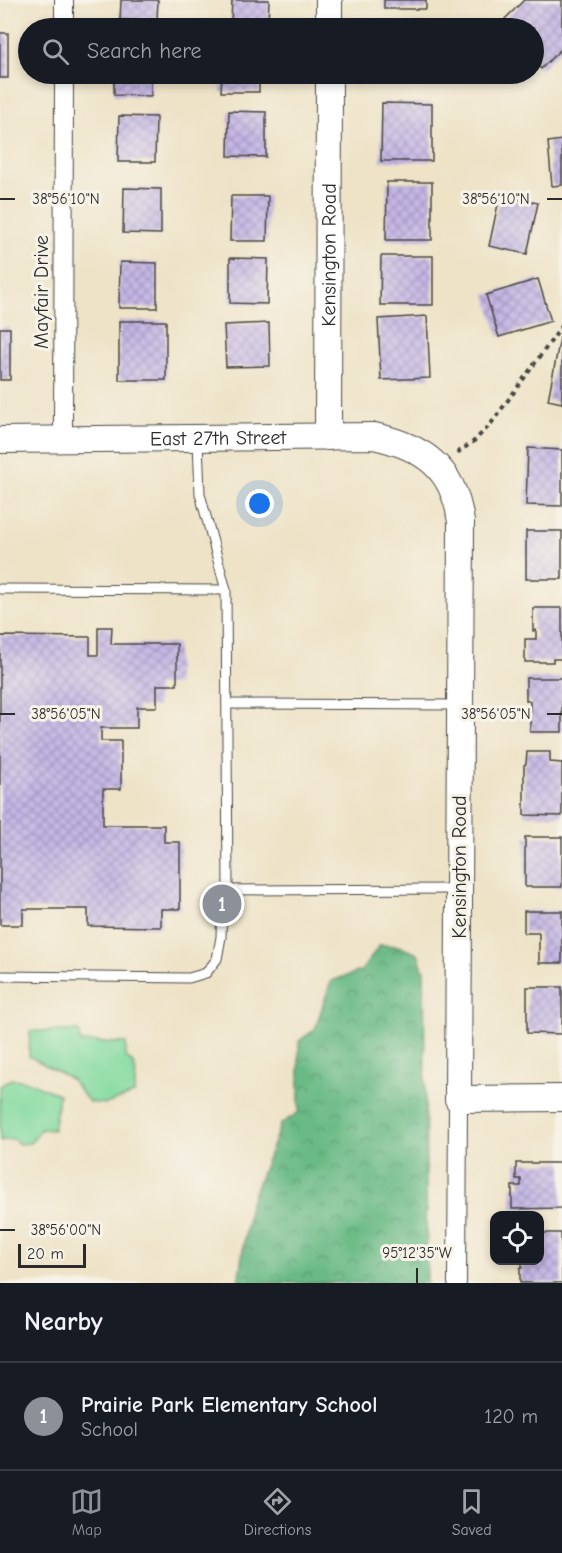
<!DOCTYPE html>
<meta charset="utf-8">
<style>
:root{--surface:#171b24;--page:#20242c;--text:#f1f3f6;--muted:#9ea1a6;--line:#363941;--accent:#8c9099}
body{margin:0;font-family:"Comic Neue",sans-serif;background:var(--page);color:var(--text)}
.controls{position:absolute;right:18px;bottom:18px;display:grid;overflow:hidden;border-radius:12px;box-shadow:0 3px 9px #0003}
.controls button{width:54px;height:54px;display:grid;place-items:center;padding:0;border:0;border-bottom:2px solid var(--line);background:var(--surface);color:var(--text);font:30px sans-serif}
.scale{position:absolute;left:18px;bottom:15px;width:68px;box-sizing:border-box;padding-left:6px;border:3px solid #2b2b2b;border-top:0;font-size:16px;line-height:21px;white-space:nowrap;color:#2b2b2b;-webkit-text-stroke:4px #f7f3e8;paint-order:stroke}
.you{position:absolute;left:260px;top:504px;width:21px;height:21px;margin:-15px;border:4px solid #fff;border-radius:50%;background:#1a73e8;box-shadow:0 0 0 9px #1a73e833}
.badge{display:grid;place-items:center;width:39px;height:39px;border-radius:50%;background:var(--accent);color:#fff;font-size:20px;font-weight:700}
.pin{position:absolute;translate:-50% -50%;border:3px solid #fff;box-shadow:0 2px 6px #0006}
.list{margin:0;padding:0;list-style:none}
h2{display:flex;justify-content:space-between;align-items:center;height:78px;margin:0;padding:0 24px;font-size:26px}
h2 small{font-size:20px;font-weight:400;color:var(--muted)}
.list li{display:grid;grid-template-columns:39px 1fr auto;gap:18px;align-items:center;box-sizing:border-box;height:108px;padding:0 24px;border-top:2px solid var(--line)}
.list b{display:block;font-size:22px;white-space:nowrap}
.list p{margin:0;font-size:20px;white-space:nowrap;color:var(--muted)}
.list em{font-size:20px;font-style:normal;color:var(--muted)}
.icon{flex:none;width:33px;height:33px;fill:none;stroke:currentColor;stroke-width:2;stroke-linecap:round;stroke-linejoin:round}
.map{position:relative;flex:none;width:562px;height:1283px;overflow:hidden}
.search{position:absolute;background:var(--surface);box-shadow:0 3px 9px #0003;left:18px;right:18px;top:18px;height:66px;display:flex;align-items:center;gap:15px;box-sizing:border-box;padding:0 21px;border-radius:33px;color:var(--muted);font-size:22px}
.sheet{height:186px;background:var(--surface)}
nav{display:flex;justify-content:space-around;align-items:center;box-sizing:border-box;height:84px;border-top:2px solid var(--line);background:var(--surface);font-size:16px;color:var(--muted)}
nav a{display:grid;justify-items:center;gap:3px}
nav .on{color:var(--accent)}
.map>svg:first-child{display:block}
.forest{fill:url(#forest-crowns);stroke:#4a7258;stroke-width:1.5}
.green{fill:#82da9e;stroke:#568264;stroke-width:1.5}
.building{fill:url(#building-cross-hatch)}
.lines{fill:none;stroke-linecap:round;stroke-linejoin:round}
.lane-casing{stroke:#484742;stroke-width:11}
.street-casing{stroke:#484742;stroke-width:20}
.secondary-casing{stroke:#484742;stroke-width:28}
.path{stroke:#484742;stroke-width:4;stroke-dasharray:4.5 4.5;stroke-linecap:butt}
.lane{stroke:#fff;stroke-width:9}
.street{stroke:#fff;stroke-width:18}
.secondary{stroke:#fff;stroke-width:26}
.ticks{fill:none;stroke:#2b2b2b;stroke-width:2}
.labels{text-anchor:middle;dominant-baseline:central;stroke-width:6;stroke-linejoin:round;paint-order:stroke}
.street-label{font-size:20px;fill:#2b2b2b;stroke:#f7f3e8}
.ticks-label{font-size:15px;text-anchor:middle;fill:#2b2b2b;stroke:#f7f3e8;stroke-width:6;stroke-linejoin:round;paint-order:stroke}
</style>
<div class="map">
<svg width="562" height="1283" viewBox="0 0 562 1283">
<defs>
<pattern id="forest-crowns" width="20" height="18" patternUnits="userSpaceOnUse" patternTransform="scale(1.5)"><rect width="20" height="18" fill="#69ba85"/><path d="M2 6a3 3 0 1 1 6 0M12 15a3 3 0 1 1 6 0" fill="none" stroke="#57976d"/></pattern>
<pattern id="building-cross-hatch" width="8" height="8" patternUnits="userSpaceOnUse" patternTransform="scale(1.5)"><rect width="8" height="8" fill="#c5b7e6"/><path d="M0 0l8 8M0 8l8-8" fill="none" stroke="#a095bb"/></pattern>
</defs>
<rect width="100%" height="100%" fill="#f7f3e8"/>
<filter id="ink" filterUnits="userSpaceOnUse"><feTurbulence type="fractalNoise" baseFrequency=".0167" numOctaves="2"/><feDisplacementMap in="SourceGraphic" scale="12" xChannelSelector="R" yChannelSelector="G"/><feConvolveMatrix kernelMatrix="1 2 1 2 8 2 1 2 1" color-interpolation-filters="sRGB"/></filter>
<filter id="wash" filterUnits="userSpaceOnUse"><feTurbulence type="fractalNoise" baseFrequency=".008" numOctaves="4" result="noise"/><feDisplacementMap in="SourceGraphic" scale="24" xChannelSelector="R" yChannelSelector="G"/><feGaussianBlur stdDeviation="1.35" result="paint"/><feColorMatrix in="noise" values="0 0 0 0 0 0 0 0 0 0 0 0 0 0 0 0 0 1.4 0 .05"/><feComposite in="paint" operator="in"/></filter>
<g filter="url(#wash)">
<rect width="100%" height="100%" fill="#eee3c7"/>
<polygon class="forest" points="380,945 398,946 418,954 424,972 427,1283 238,1283 250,1203 281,1124 299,1112 299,1041 315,1029 331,981 361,971"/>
<g class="green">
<path d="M30,1031H79L80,1042L126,1043V1058C140,1065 135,1080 134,1094L106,1104L89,1102L71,1079L29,1056Z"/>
<path d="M12,1079C33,1080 41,1089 59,1094L53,1130L41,1129L30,1143L19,1144L13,1139L0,1141V1086Z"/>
</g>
<g id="blocks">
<g class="building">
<polygon points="121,0 158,0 157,20 120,20"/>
<polygon points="232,0 269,0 268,23 231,22"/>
<rect x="384" y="0" width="42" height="9"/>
<polygon points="524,0 562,0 562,48 541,69 534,61 534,28 501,28 498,26"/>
<polygon points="384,23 426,24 426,28 384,28"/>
<rect x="0" y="33" width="8" height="45"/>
<polygon points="114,74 151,74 151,96 114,95"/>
<polygon points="222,74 259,74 259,92 221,92"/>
<polygon points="384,74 426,74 425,82 384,82"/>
<polygon points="382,103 432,104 432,161 381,161"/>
<polygon points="229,111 266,112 266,157 228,156"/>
<polygon points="119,116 156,117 155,162 118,162"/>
<polygon points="562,140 562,185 552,186 548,142"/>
<polygon points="387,182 432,182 432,240 386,240"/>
<polygon points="124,188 161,189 161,234 123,233"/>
<polygon points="500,195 538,203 527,254 489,246"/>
<polygon points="231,196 268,196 267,241 230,241"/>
<polygon points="381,256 433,256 433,305 380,305"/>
<polygon points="230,258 268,259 267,304 230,303"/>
<polygon points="120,262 157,263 157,308 119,308"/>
<polygon points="538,279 551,321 499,337 486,295"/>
<polygon points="427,316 430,378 381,380 378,319"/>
<rect x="119" y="321" width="47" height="59"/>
<polygon points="269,323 270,366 226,367 224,325"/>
<rect x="0" y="328" width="10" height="52"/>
<polygon points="560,338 562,339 562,403 548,400"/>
<polygon points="528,448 562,450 562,506 526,505"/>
<rect x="526" y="531" width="36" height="48"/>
<polygon points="533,608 562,608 562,659 553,659 553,662 525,662 525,639 536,639 536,630 533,631"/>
<polygon points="98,627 112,627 111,644 177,644 177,685 157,685 157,707 137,707 137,728 101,728 101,741 121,741 121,789 103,789 103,825 164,825 164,842 180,842 180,909 161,909 161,927 88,926 88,909 23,909 23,925 0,925 0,636 90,637 90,655 98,655"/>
<polygon points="526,678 562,678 562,732 530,732 530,701 526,701"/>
<polygon points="527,752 550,752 550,762 562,763 562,816 524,815 524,765 526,764"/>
<rect x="525" y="837" width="37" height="50"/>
<polygon points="524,911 562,911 562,963 539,963 539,933 524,933"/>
<polygon points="527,987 562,987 562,1034 527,1033"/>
<polygon points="516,1163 562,1163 562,1208 512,1209 512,1186 521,1186 521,1179 516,1179"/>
<polygon points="540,1233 561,1233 562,1283 520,1283 520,1268 522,1268 522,1260 540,1260"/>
</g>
</g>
</g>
<g filter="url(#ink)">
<use href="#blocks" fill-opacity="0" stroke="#484742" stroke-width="1.5"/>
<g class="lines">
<g class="lane-casing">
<g id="lane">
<polyline points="198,441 200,494 226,590 228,890 457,889"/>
<polyline points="0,589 226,590"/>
<polyline points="227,704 458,705"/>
<polyline points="0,976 189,978 206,973 217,959 221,937 222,904 228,890"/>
</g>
</g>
<g class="street-casing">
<g id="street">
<polyline points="64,28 64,0"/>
<polyline points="63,439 64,74"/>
<polyline points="457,1283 458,1099"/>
</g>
</g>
<g class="secondary-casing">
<g id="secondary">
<polyline points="329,28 329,0"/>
<path id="s1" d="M328,437L329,74"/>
<path id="s2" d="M0,440L374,436C424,447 454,468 461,522L458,1099L562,1098"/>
</g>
</g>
<polyline class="path" points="457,453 473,442 490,425 562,326"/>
<use href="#lane" class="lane"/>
<use href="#street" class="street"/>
<use href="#secondary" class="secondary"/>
</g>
</g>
<path class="ticks" d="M0,199H15M547,199H562M0,714H15M547,714H562M0,1230H15M417,1268V1283"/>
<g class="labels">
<g class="street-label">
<text stroke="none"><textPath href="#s1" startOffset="182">Kensington Road</textPath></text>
<text transform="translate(41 292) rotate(-90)">Mayfair Drive</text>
<text stroke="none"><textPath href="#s2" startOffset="218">East 27th Street</textPath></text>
<text transform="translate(459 867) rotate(-90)">Kensington Road</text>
</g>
</g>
<g class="ticks-label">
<text x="66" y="204">38°56'10"N</text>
<text x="496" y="204">38°56'10"N</text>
<text x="66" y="719">38°56'05"N</text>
<text x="496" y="719">38°56'05"N</text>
<text x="66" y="1235">38°56'00"N</text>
<text x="417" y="1258">95°12'35"W</text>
</g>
</svg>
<div class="controls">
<button><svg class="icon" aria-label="locate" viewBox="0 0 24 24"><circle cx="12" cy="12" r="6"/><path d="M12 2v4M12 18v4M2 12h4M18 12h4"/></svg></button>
</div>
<div class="scale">20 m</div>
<div class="you"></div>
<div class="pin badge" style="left:222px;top:904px">1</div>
<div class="search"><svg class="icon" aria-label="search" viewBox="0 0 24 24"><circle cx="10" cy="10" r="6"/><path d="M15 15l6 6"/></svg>Search here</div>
</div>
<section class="sheet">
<h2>Nearby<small></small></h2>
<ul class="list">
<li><span class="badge">1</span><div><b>Prairie Park Elementary School</b><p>School</p></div><em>120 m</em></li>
</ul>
</section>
<nav>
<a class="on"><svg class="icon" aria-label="map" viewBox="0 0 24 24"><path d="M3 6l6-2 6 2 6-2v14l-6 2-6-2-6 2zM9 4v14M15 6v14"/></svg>Map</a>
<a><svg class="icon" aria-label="directions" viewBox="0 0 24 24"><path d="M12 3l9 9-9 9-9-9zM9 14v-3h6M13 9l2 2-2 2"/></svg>Directions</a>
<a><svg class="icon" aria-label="saved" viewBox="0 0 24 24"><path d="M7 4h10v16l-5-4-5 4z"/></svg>Saved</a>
</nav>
